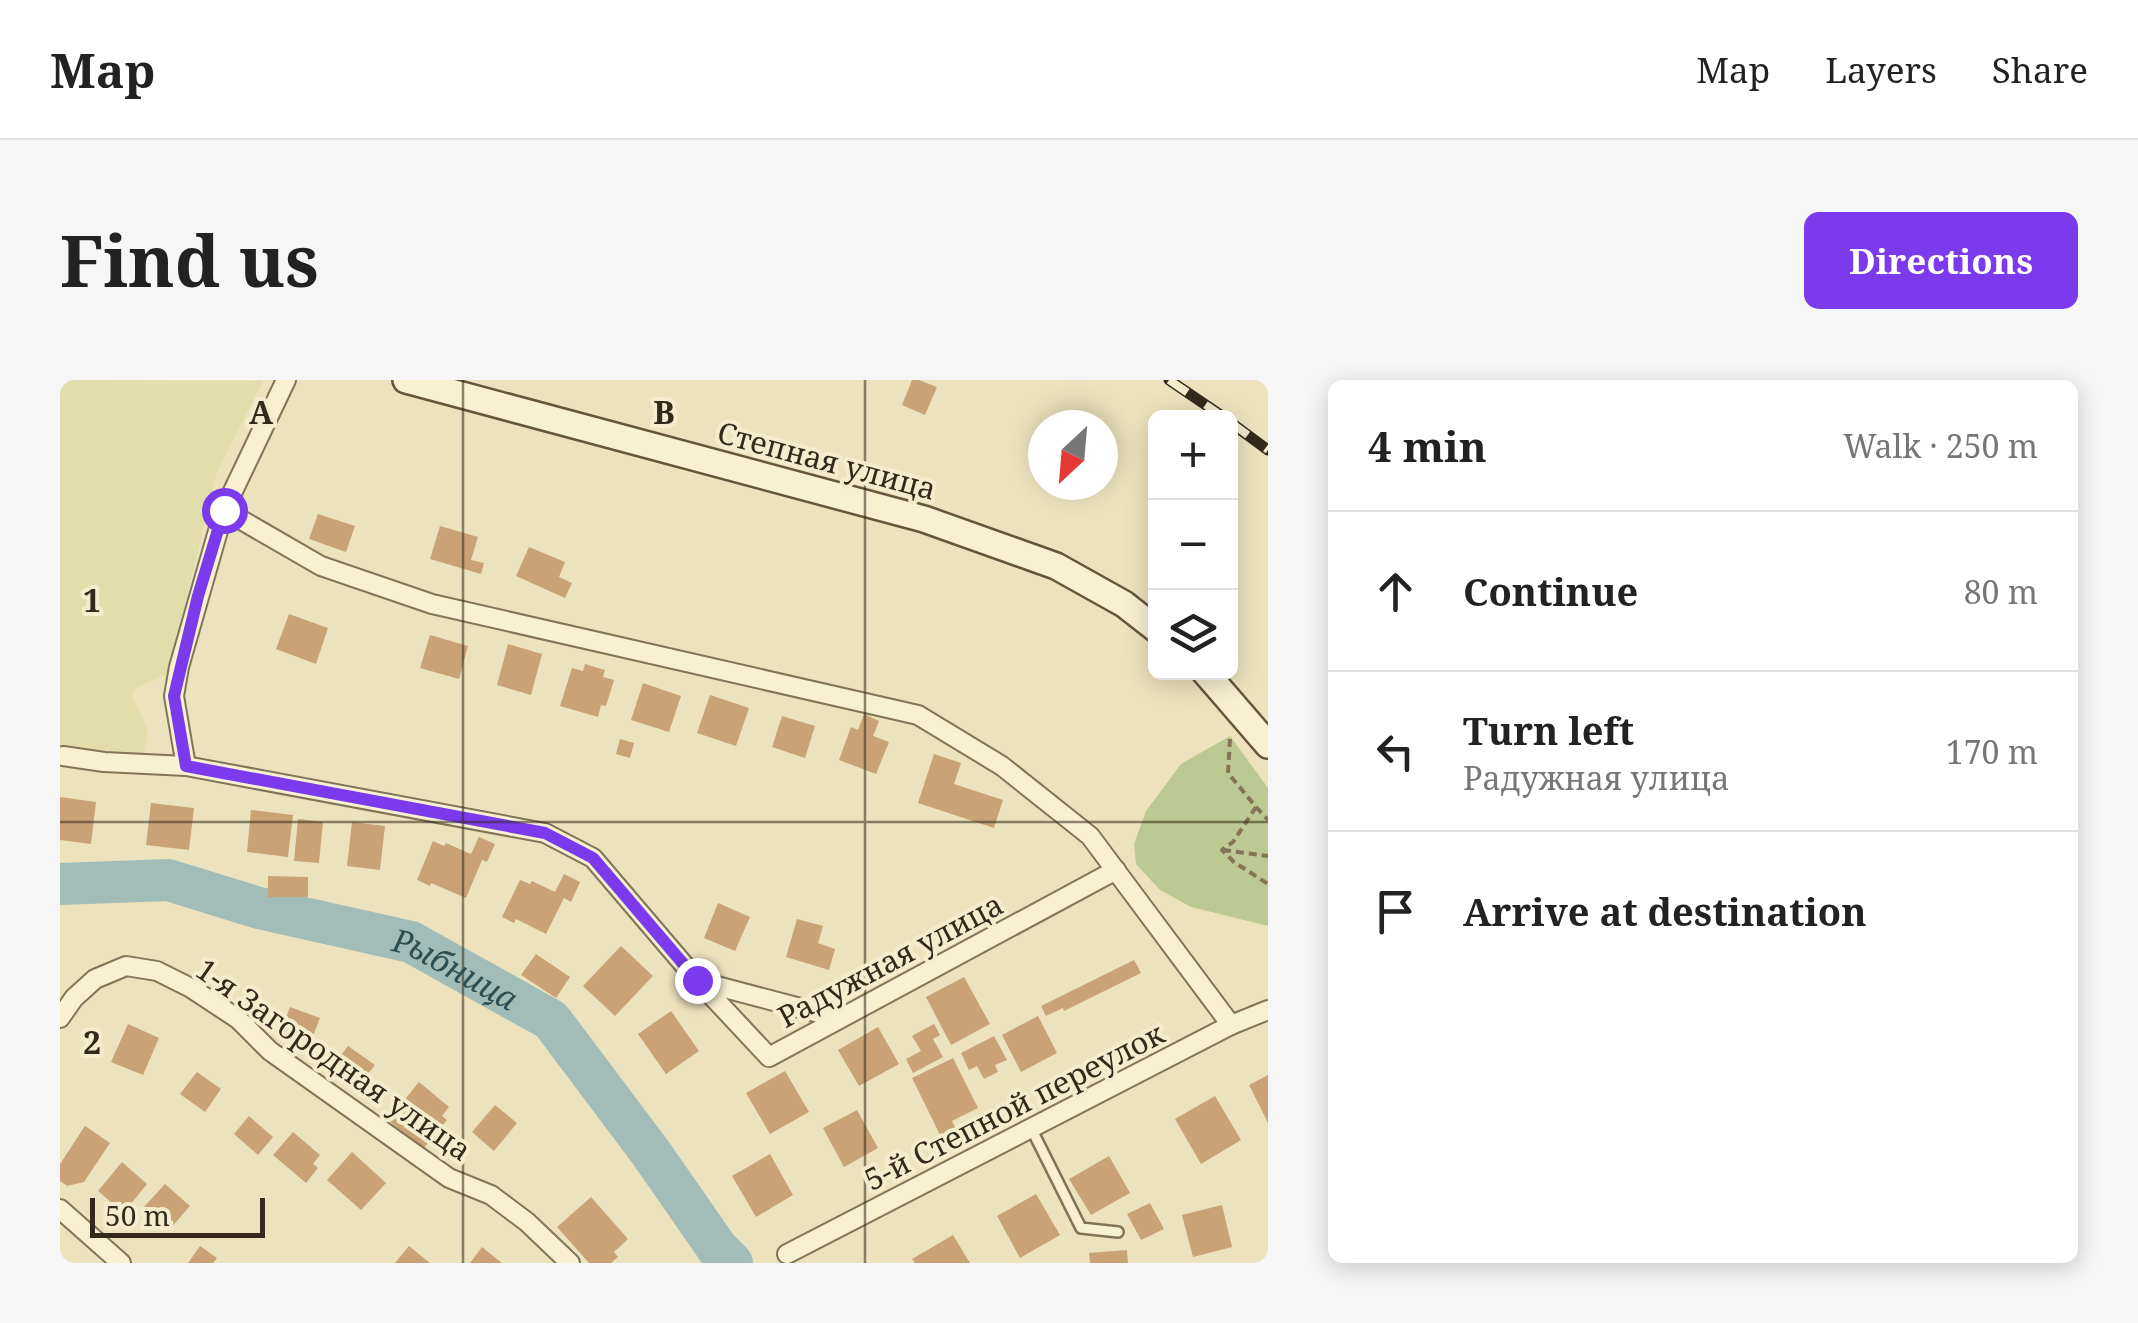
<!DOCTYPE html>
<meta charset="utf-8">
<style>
:root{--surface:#fff;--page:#f6f6f6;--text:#222;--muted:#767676;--line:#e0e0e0;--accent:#7c3aed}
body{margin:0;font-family:"Noto Serif",serif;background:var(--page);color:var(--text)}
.controls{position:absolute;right:30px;top:30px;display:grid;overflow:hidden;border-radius:15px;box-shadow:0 5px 25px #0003}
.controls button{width:90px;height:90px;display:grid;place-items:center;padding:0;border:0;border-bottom:2px solid var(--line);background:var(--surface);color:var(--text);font:50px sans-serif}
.compass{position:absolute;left:968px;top:30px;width:90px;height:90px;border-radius:50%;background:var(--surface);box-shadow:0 5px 25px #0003;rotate:206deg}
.scale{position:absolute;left:30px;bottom:25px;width:175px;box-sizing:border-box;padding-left:10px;border:5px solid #332a1c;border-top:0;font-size:28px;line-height:35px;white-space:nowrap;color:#332a1c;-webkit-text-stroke:8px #f3edce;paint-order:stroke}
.stop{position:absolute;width:30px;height:30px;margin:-22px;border:8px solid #7c3aed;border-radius:50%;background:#fff}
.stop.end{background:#7c3aed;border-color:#fff;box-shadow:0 2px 10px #0008}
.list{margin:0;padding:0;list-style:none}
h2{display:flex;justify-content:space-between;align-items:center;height:130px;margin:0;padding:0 40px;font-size:42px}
h2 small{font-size:32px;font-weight:400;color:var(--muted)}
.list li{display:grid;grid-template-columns:65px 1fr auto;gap:30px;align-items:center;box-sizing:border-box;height:160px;padding:0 40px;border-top:2px solid var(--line)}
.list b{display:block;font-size:38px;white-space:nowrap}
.list p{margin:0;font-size:32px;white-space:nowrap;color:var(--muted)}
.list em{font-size:32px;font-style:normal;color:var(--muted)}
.icon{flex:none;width:55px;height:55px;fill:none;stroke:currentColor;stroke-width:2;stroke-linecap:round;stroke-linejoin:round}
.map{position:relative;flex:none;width:1208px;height:883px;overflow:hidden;border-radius:15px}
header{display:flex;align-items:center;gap:60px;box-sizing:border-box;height:140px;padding:0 50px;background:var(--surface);border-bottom:2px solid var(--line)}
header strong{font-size:48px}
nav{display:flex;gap:55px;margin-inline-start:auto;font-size:35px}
.intro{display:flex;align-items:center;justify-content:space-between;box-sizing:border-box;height:240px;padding:0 60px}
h1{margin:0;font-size:70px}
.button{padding:25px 45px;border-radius:15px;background:var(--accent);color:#fff;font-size:35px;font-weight:700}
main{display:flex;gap:60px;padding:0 60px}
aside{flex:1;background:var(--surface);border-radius:15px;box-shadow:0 5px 25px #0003}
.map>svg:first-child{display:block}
.farmland{fill:#e1deac}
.green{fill:#bcc993}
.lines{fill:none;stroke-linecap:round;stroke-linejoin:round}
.river{stroke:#a2bdb8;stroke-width:42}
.building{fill:#c9a275}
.lane-casing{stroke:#837458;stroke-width:14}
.street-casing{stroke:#837458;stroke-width:22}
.secondary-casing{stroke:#65553b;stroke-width:30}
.path{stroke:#837458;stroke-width:4;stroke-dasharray:8 5;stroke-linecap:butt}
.lane{stroke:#f7f0d1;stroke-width:9}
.street{stroke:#f7f0d1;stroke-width:18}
.secondary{stroke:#f7f0d1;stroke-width:25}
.rail-casing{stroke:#332a1c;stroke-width:11}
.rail{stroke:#f3edce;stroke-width:8;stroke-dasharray:22;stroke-linecap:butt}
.route{stroke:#7c3aed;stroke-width:12}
.grid{fill:none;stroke:#332a1c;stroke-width:2.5;stroke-opacity:0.55}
.labels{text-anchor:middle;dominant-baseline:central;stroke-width:8;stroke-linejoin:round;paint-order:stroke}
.street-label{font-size:30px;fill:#332a1c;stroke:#f3edce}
.water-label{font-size:32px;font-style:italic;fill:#2c5052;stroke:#f3edce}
.grid-label{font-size:32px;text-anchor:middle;font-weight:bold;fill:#332a1c;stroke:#f3edce;stroke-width:8;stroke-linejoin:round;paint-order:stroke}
</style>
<header>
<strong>Map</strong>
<nav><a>Map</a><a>Layers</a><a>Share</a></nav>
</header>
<div class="intro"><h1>Find us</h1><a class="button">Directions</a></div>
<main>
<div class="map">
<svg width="1208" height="883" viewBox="0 0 1208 883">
<rect width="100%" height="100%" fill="#ece3be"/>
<polygon class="farmland" points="0,0 203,1 157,92 109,293 76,308 72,315 88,351 83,376 0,370"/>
<polygon class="green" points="1170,356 1208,408 1208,546 1131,527 1100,510 1076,484 1074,464 1086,431 1121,384"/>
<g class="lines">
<path class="river" id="s1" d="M0,504L108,500L199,528L351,562L491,640L591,773L657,868L672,883"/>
</g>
<g class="building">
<polygon points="852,0 859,0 877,7 865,35 842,25"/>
<polygon points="258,134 295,146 286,172 249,159"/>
<polygon points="380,146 418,157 411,180 424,183 421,194 370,179"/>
<polygon points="469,167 505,182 499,197 512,203 505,218 456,196"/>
<polygon points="229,234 268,248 256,284 216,269"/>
<polygon points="370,255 408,266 399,299 360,288"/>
<polygon points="448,264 482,274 471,315 437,305"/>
<polygon points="525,284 545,290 543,297 554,300 546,326 541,325 538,337 500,326 512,288 523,291"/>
<polygon points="583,303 621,316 609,352 571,340"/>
<polygon points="650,315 689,328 676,366 637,353"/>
<polygon points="804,334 819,341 813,356 829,362 816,394 779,380 791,347 798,350"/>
<polygon points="722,336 755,346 745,378 712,367"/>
<polygon points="560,359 574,363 570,378 556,374"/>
<polygon points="874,374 901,383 894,404 943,420 934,448 858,423"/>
<polygon points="0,417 36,422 31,464 0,460"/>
<polygon points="91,423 134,428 129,470 86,465"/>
<polygon points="191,430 233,435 228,477 187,472"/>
<polygon points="238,439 263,442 259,483 234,481"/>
<polygon points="292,442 325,446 320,490 287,486"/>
<polygon points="419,457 435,464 427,482 422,480 406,518 371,503 370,506 357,500 373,461 384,466 386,463 411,474"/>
<polygon points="504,494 520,502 511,522 504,518 486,554 456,539 454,543 442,537 460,500 470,504 472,501 495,512"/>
<polygon points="208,496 248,497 248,517 208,517"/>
<polygon points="658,523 690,537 675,571 644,558"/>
<polygon points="737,539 763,546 758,563 775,569 769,590 726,577"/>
<polygon points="561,566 593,596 555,636 523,606"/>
<polygon points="476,574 510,597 496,618 461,595"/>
<polygon points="1074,580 1081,593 1004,631 1003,628 986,636 981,626"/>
<polygon points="904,597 930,644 891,665 866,617"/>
<polygon points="230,627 260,638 251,661 221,651"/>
<polygon points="611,631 639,671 606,694 578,654"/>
<polygon points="978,636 997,673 961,692 942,655"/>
<polygon points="68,644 99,658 83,695 51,682"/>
<polygon points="874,644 880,655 873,659 883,677 853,693 846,679 861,671 852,656"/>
<polygon points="818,647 839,684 799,706 778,670"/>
<polygon points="934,656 947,680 935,685 938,692 924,699 917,686 909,690 901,673"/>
<polygon points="288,666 315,685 295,710 268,692"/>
<polygon points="893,678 918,728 892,741 898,753 883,761 852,698"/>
<polygon points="725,691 749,732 710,754 686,713"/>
<polygon points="137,692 161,709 145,732 120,714"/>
<polygon points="1208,695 1208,743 1189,705"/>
<polygon points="359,702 389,727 382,736 387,740 363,769 328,740"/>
<polygon points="1155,716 1181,760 1141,784 1115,739"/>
<polygon points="435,725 457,743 434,771 412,752"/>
<polygon points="797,730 818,768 784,787 763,748"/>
<polygon points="189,736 213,757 198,775 174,754"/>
<polygon points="25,746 50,763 24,802 7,806 0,801 0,784"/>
<polygon points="233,752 260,775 253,784 258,788 246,803 213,775"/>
<polygon points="292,772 326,803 301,830 267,800"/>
<polygon points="710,774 733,815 696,837 672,796"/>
<polygon points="1049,776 1070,813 1031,835 1009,799"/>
<polygon points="62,782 87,804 70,825 73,828 67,836 38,811"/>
<polygon points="105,804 130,826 110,849 84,827"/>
<polygon points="976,814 1000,855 960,878 937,836"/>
<polygon points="531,817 568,859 554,872 558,877 551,883 529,883 497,847"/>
<polygon points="1090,823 1104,849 1081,860 1067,834"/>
<polygon points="1162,825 1172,867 1133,877 1122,835"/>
<polygon points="893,855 910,883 855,883 852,879"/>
<polygon points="140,866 157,878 153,883 128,883"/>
<polygon points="349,866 370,883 335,883"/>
<polygon points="422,867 442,883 410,883"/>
<polygon points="1067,870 1068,883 1030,883 1029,873"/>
</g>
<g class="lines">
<g class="lane-casing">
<polyline id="lane" points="971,748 1021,848 1058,852"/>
</g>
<g class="street-casing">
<g id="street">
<polyline points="164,130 261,186 372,224 858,335 942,386 1030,456 1171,645"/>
<polyline points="3,376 44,382 126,386 485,453 533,478 637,600 709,677 1056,490"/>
<polyline points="126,386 114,316 119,287 164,130 226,0"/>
<polyline points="638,601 778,638"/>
<polyline points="0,638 14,618 35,599 66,586 97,591 131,608 178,639 210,671 389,798 431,815 467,842 510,883"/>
<polyline points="0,829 61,883"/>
<polyline points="727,874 1171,645 1208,630"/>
</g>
</g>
<g class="secondary-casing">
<g id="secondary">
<polyline points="346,0 864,139 996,186 1064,224 1096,249"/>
<polyline points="1145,292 1208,365"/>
</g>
</g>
<g class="path">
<polyline points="1170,359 1168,393 1196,427 1173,462 1162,470 1174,482 1208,504"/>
<polyline points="1196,427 1208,440"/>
<polyline points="1163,470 1208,476"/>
</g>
<use href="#lane" class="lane"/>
<use href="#street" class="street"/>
<use href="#secondary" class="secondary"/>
<g class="rail-casing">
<g id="rail">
<polyline points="1109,0 1165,38"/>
<polyline points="1170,42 1208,70"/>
</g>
</g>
<use href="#rail" class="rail"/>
</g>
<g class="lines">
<polyline class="route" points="164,130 138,216 114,316 126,386 485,453 533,478 637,600"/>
</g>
<path class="grid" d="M403,0V883M805,0V883M0,442H1208"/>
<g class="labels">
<g class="street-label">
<text transform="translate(767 80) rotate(15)">Степная улица</text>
<text transform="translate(830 580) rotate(-28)">Радужная улица</text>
<text transform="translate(274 679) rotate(35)">1-я Загородная улица</text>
<text transform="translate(954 726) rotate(-27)">5-й Степной переулок</text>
</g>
<g class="water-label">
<text stroke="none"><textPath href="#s1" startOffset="410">Рыбница</textPath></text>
</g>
</g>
<g class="grid-label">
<text x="201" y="44">A</text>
<text x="604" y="44">B</text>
<text x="32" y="232">1</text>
<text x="32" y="674">2</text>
</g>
</svg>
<div class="controls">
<button>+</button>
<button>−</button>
<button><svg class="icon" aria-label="layers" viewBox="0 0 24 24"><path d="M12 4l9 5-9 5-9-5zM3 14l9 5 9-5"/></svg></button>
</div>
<svg class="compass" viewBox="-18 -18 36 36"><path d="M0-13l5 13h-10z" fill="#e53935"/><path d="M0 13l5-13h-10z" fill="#767676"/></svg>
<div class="scale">50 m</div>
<div class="stop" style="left:164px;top:130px"></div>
<div class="stop end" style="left:637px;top:600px"></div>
</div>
<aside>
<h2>4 min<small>Walk · 250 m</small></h2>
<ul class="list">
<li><svg class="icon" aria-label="ahead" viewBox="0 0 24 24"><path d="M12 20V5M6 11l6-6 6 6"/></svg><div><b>Continue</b></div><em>80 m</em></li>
<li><svg class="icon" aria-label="left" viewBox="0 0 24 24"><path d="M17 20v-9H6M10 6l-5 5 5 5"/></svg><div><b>Turn left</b><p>Радужная улица</p></div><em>170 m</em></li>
<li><svg class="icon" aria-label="arrive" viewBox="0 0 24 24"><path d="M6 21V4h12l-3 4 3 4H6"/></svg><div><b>Arrive at destination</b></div></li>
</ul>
</aside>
</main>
